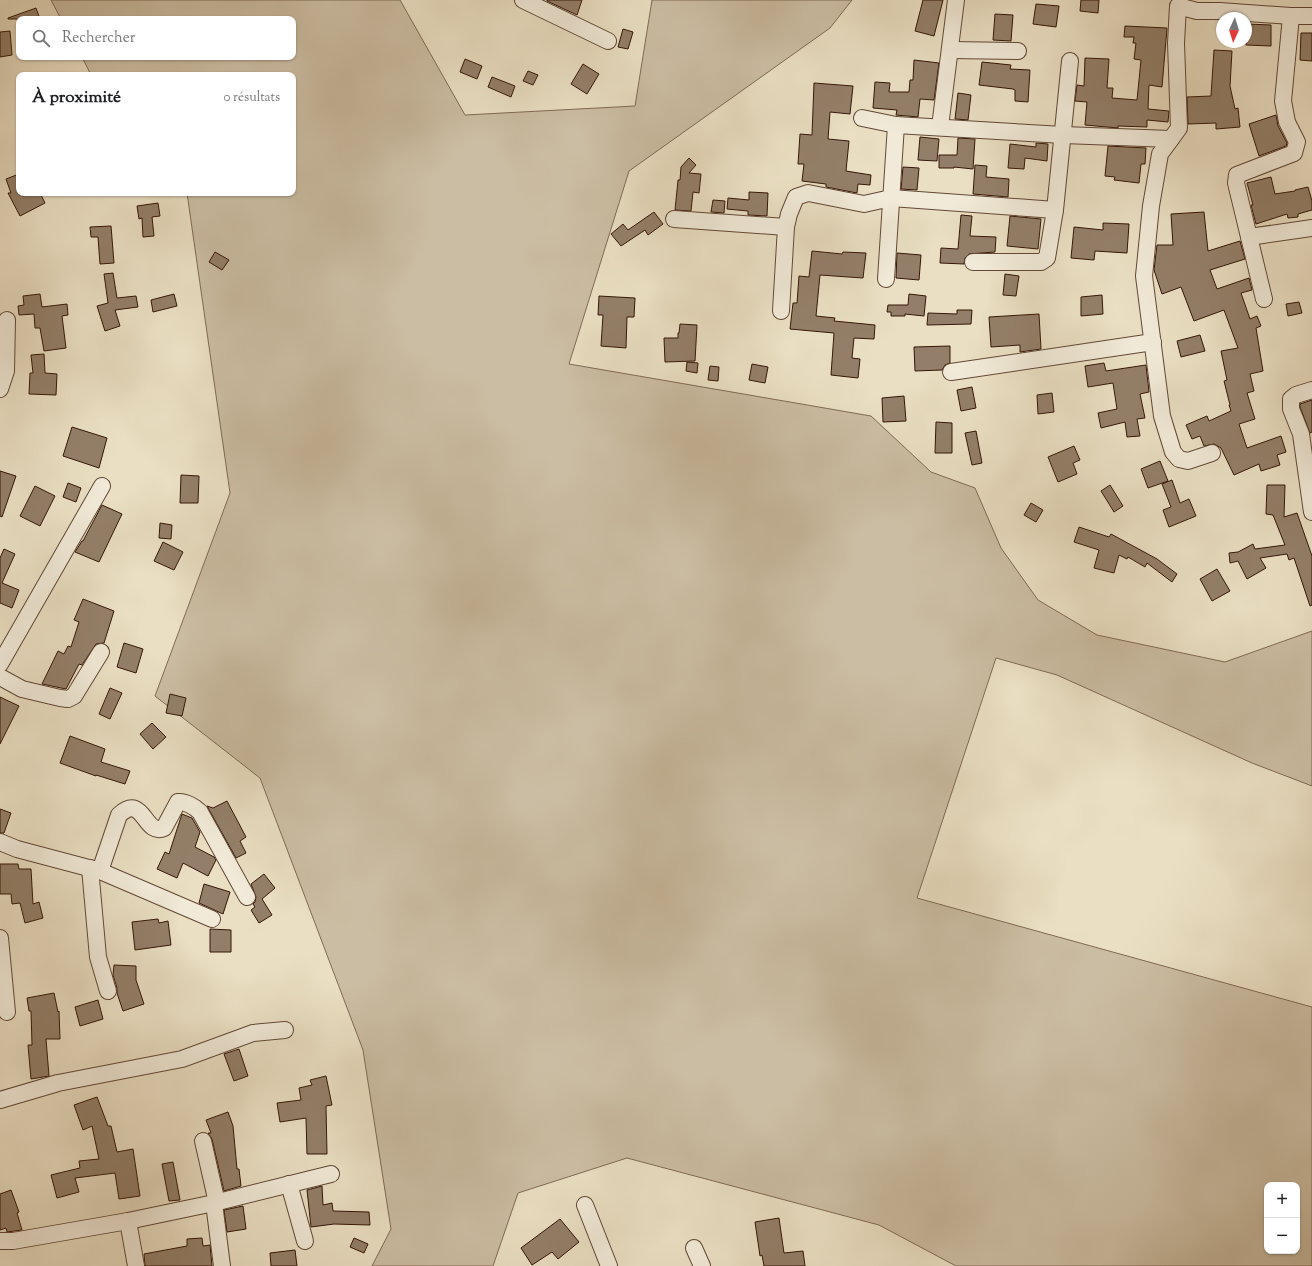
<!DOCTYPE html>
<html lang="fr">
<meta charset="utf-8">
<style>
:root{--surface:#fff;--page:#f6f6f6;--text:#202124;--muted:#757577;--line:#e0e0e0}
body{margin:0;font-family:"Sorts Mill Goudy",serif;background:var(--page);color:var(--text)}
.controls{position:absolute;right:12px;bottom:12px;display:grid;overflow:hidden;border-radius:8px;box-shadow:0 1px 3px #0004}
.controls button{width:36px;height:36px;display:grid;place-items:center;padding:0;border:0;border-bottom:1px solid var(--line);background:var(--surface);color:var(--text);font:20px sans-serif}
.compass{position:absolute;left:1216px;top:12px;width:36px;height:36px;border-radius:50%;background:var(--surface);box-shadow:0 1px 3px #0004;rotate:184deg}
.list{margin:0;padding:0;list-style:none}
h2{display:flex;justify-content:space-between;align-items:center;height:52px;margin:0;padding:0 16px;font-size:17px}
h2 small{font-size:13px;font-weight:400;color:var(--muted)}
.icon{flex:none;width:22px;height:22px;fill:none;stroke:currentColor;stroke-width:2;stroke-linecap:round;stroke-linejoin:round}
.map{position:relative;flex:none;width:1312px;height:1266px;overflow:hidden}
.search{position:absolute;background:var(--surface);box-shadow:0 1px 3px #0004;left:16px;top:16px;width:280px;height:44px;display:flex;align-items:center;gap:10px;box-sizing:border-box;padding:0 14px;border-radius:8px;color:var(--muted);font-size:15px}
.panel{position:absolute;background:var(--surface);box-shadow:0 1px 3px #0004;left:16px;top:72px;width:280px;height:124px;border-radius:8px}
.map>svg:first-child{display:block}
.green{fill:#cbbda3;stroke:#806a55;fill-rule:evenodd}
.building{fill:#937f69;stroke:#351607}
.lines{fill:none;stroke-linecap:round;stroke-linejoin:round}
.minor-casing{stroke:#624836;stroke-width:18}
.minor{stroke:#f1ead8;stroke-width:16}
</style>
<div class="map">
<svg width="1312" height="1266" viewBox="0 0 1312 1266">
<rect width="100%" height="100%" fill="#eadfc3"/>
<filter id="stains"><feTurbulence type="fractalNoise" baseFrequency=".005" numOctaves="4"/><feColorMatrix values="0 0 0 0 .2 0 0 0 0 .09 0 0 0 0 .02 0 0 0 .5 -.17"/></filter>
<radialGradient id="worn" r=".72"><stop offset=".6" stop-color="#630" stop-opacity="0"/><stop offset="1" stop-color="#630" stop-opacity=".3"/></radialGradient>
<path class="green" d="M51,0H400L465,115L635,106L652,0H852L830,28L629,171L569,364L871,416L931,472L975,488L1001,548L1038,600L1097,635L1225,662L1312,631V786L1252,763L1057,675L996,658L917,898L1312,1007V1266H956L879,1225L627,1158L518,1193L493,1266H372L391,1229L363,1050L260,778L155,696L230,493L187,193H293V75H97L90,73L82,57H293V19H61ZM1267,1185H1297V1251H1267Z"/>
<g class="building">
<polygon points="547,0 582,0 577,15 547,1"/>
<polygon points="923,0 943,0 934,36 915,31"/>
<polygon points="1081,0 1099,0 1098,13 1080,11"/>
<polygon points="1036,4 1059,6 1056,27 1033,24"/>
<polygon points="36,8 40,19 8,19 8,18"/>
<polygon points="995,14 1013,15 1011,41 993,40"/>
<polygon points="1247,24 1271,25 1271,46 1246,45"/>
<polygon points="1125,26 1167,28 1162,87 1149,85 1148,109 1169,111 1168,122 1147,120 1147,127 1118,126 1118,128 1085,125 1087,102 1075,101 1077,85 1084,86 1085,58 1109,59 1107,88 1113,88 1112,98 1137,100 1141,60 1134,59 1136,43 1133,43 1134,37 1124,37"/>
<polygon points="623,29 633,32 628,49 618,47"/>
<polygon points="10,31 12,55 0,57 0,32"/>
<polygon points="1301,33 1312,33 1312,61 1300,60"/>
<polygon points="1214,50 1232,51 1230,86 1235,109 1238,108 1240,127 1216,129 1216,123 1188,124 1187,97 1211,96"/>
<polygon points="465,59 482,66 477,79 460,72"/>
<polygon points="914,60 939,63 934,100 920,99 918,117 896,115 897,110 873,108 875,82 890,83 889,92 909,92 910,80 913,80"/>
<polygon points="982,62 1011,65 1010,69 1030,70 1028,102 1015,101 1015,90 1013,89 979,85"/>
<polygon points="583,64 599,74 587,94 571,84"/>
<polygon points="528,71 538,75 533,85 523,81"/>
<polygon points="492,77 515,86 511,97 488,87"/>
<polygon points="814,83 853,86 850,114 830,112 828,139 849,141 846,171 871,175 870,185 858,184 857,193 826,187 826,184 802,181 804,164 798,164 800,134 812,135"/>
<polygon points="958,93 971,95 968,120 955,119"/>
<polygon points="1276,115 1278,126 1287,143 1286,146 1259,156 1249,124"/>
<polygon points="920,137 939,139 937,161 918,160"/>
<polygon points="958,138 975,139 973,169 954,167 954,168 939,168 939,155 957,155"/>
<polygon points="1036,143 1048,144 1047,161 1025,158 1024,169 1008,168 1010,144 1036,147"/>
<polygon points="1108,146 1146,148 1145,164 1141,164 1139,183 1114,180 1115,177 1105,176"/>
<polygon points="689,158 696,165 689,173 701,174 699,193 693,192 691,211 675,210 678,180 680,180 681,167"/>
<polygon points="975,165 987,166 986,177 1009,179 1008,197 973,194"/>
<polygon points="903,167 919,168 917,190 901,189"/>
<polygon points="19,174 19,193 40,193 45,203 20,216 8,193 11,193 6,179"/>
<polygon points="1271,177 1275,194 1295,191 1295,190 1308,187 1312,201 1312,210 1298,214 1298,217 1288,218 1287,214 1256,224 1251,205 1253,205 1247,183"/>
<polygon points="749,192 768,193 767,216 748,215 748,211 727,209 728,198 749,200"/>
<polygon points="713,200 725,201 724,213 711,212"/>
<polygon points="158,203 160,216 152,217 154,236 143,237 142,218 139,219 137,206"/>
<polygon points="654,212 663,224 648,235 645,230 621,246 611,234 623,224 628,230"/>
<polygon points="1204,212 1208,251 1240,241 1245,259 1210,270 1217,289 1249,278 1252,290 1241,293 1250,319 1257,316 1261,326 1256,328 1263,371 1250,374 1254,391 1247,393 1255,419 1239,424 1247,448 1281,436 1286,452 1277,455 1280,465 1261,471 1259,464 1234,475 1221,448 1214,444 1204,446 1200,436 1192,439 1186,425 1207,416 1209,421 1231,411 1229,405 1230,405 1224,381 1227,380 1221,351 1238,348 1224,310 1194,321 1181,287 1162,294 1154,270 1157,245 1173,245 1171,214"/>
<polygon points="961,215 972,216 970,236 996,237 995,252 969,254 965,258 964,264 940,263 941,248 958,249"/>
<polygon points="1010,216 1041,219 1038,249 1007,246"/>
<polygon points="1103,223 1129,224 1127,253 1095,251 1094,260 1071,258 1074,227 1103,230"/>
<polygon points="111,226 114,263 100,264 98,237 91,237 90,227"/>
<polygon points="812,251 842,254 843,252 866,253 863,278 820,275 816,316 835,318 834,321 875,325 874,339 854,338 852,358 860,359 858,378 831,375 834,333 790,329 793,303 797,303 799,276 809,277"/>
<polygon points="215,252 229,260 222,270 209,262"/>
<polygon points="897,253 921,255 919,280 896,278"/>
<polygon points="113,273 117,298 136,296 138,307 115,310 120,326 105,331 97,306 108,303 104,274"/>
<polygon points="1005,274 1019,276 1016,296 1003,295"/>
<polygon points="40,294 42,307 67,304 68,315 62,316 66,348 44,351 40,328 35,328 34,314 19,315 18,306 24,305 23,296"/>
<polygon points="174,294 177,306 153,312 151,300"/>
<polygon points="909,294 926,296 924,316 905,314 905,316 891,316 891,312 887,312 888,305 908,305"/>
<polygon points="1102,295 1103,314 1081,316 1081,297"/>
<polygon points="599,296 635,298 634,317 627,317 626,348 601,346 603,315 598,315"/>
<polygon points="1299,302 1302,313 1288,316 1286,304"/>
<polygon points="957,310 972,310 971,324 927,325 928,313 957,314"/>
<polygon points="1039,314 1041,349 1020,352 1020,345 991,347 989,317"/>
<polygon points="680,324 697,325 695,361 665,362 664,338 678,338 678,333 679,333"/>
<polygon points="1200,335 1205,351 1181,357 1177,341"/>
<polygon points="950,346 950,363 945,365 942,370 915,371 914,347"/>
<polygon points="44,354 45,373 57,374 56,395 29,394 30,373 33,373 31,355"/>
<polygon points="687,362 698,363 697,373 686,371"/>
<polygon points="1104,363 1106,371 1146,365 1149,392 1140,394 1145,418 1137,419 1140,436 1127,437 1125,422 1101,428 1098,413 1117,409 1113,383 1088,387 1085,366"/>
<polygon points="752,364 768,367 765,383 749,380"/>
<polygon points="710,366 719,367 718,381 708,380"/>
<polygon points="972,387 976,408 961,411 957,390"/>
<polygon points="1052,393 1054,412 1038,414 1037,395"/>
<polygon points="904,396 906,421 883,422 882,398"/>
<polygon points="1312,400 1312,432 1310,433 1300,407 1300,404"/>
<polygon points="936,422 952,423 952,453 935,453"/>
<polygon points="72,427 107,438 99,468 63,456"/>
<polygon points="976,431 982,463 972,465 965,433"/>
<polygon points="1074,446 1080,460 1073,463 1077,474 1058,482 1048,457"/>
<polygon points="1160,461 1168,481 1148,488 1141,469"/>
<polygon points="0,471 16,476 2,517 0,516"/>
<polygon points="181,475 199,476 198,503 180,503"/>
<polygon points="1172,480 1180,503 1189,499 1196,516 1169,527 1163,510 1171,507 1162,484"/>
<polygon points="68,483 81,488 76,502 63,497"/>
<polygon points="1110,485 1123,506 1114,512 1101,491"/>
<polygon points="1267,485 1285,485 1284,517 1297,513 1312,556 1312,605 1310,606 1294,558 1289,560 1287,554 1260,558 1266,568 1247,579 1238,561 1230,563 1229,553 1238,552 1253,544 1255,549 1285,545 1273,515 1266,514"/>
<polygon points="35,486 55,496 40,526 20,516"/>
<polygon points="1031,503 1043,510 1036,522 1024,515"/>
<polygon points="102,505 122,514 99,562 75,552 82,541 83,541"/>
<polygon points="160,523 172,525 171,539 159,538"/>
<polygon points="1079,527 1109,537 1111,534 1157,559 1177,574 1172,582 1147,563 1145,567 1128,557 1127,559 1119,555 1114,573 1094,568 1099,550 1074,542"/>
<polygon points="163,542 183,552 174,570 154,561"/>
<polygon points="4,549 15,554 2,583 19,590 12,608 0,603 0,558"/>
<polygon points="1217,569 1230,591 1212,601 1200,579"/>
<polygon points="83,599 114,611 104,643 96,644 82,665 79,664 66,689 42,684 58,651 64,654 68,646 71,647 79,622 74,620"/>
<polygon points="124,643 143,649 136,673 117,667"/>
<polygon points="110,688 122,693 110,719 99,714"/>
<polygon points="170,694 186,698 182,716 166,713"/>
<polygon points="0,697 19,706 0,744"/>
<polygon points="152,723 166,737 153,749 140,734"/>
<polygon points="70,736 105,749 101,762 130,771 125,784 96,775 96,776 60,763"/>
<polygon points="227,801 246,837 240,841 246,853 236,858 207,806 213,808"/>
<polygon points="0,809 11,813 4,833 0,833"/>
<polygon points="182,814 192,818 200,832 195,847 214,857 216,860 208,876 183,863 177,878 157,869 165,852 169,854"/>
<polygon points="0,864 18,864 19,869 31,869 33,904 39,902 43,918 25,923 20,903 12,904 11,894 0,894"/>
<polygon points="264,874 275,888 262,899 272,915 259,923 251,910 255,907 253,904 255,902 256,897 251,884"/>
<polygon points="204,884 230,892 223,914 199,903"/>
<polygon points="158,919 159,923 168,921 171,945 135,950 132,922"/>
<polygon points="210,929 231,930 231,952 210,952"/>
<polygon points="114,965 136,966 136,980 144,1004 123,1011 117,993 117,988 113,975"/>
<polygon points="54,993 58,1012 59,1011 60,1039 46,1039 49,1076 31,1079 28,1045 32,1045 31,1011 29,1011 27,998"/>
<polygon points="98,1000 103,1019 80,1026 75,1007"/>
<polygon points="239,1049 248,1076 234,1081 224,1054"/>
<polygon points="326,1076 332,1105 326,1106 327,1154 307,1154 306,1118 280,1122 277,1103 301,1100 299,1088 312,1085 310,1080"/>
<polygon points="97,1097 108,1126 111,1126 117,1152 133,1149 140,1196 119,1199 115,1173 75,1178 79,1192 57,1198 51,1175 80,1168 79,1161 99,1159 92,1126 83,1130 74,1105"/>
<polygon points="228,1112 233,1126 237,1169 239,1169 241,1186 224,1191 212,1139 208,1133 211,1133 206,1120"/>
<polygon points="173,1162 180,1200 169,1201 162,1164"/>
<polygon points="322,1186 323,1205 332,1203 333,1211 369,1212 370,1225 334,1224 311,1227 307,1190"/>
<polygon points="11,1190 19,1212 17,1213 22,1230 7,1232 6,1228 0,1230 0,1194"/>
<polygon points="243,1206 246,1229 227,1232 224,1210"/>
<polygon points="779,1218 784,1253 803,1251 805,1266 764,1266 762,1255 760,1256 755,1222"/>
<polygon points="560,1219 579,1242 558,1259 552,1252 532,1265 521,1248"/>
<polygon points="202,1238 203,1246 210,1245 212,1266 145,1266 144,1254 187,1246 187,1239"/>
<polygon points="354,1238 368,1244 364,1253 350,1247"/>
<polygon points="295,1250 297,1266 271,1266 270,1253"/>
</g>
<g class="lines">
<g class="minor-casing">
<g id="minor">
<polyline points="523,0 608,41"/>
<polyline points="950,50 1018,51"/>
<polyline points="862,118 896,125 1063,135 1171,139"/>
<polyline points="940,127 956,0"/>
<polyline points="674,219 786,227"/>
<polyline points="1249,237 1312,228"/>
<polyline points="973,262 1041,262 1047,258 1055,210 1070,61"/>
<polyline points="886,279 896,125"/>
<polyline points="1264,299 1236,183 1237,175 1294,153 1297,142 1287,122 1283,101 1291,16"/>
<polyline points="781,311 786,227 789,214 796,197 808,193 864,204 891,198 1055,210"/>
<polyline points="951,372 1153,342"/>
<polyline points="0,389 6,371 7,320"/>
<polyline points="1212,453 1188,461 1179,459 1173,452 1162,416 1144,276 1151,206 1160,154 1171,139 1179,128 1176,43 1178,6 1197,11 1220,11 1291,16 1312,16"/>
<polyline points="1312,512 1301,434 1291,409 1291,399 1296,395 1312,390"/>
<polyline points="0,664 102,486"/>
<polyline points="0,677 22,689 60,698 68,699 74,696 101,652"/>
<polyline points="0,842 17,849 100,871 212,919"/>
<polyline points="90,868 98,957 108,991"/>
<path d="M100,871L119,815C144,792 144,837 164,828L178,802C185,801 195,807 200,812L247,897"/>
<polyline points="0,938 7,1012"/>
<polyline points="0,1100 58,1083 182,1059 253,1033 285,1030"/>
<polyline points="203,1141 217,1203"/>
<polyline points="289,1184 305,1241"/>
<polyline points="214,1203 222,1266"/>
<polyline points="585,1205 609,1266"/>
<polyline points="128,1221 136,1266"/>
<polyline points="0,1241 13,1241 128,1221 214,1203 331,1174"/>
<polyline points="694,1248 702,1266"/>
</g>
</g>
<use href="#minor" class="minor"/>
</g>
<rect width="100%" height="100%" filter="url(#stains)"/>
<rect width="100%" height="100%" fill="url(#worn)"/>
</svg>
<div class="controls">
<button>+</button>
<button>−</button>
</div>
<svg class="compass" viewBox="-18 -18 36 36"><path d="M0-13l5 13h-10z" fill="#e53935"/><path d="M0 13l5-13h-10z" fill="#757577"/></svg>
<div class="search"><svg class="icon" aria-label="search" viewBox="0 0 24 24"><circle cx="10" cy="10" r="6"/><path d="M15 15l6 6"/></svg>Rechercher</div>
<section class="panel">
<h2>À proximité<small>0 résultats</small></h2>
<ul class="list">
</ul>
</section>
</div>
